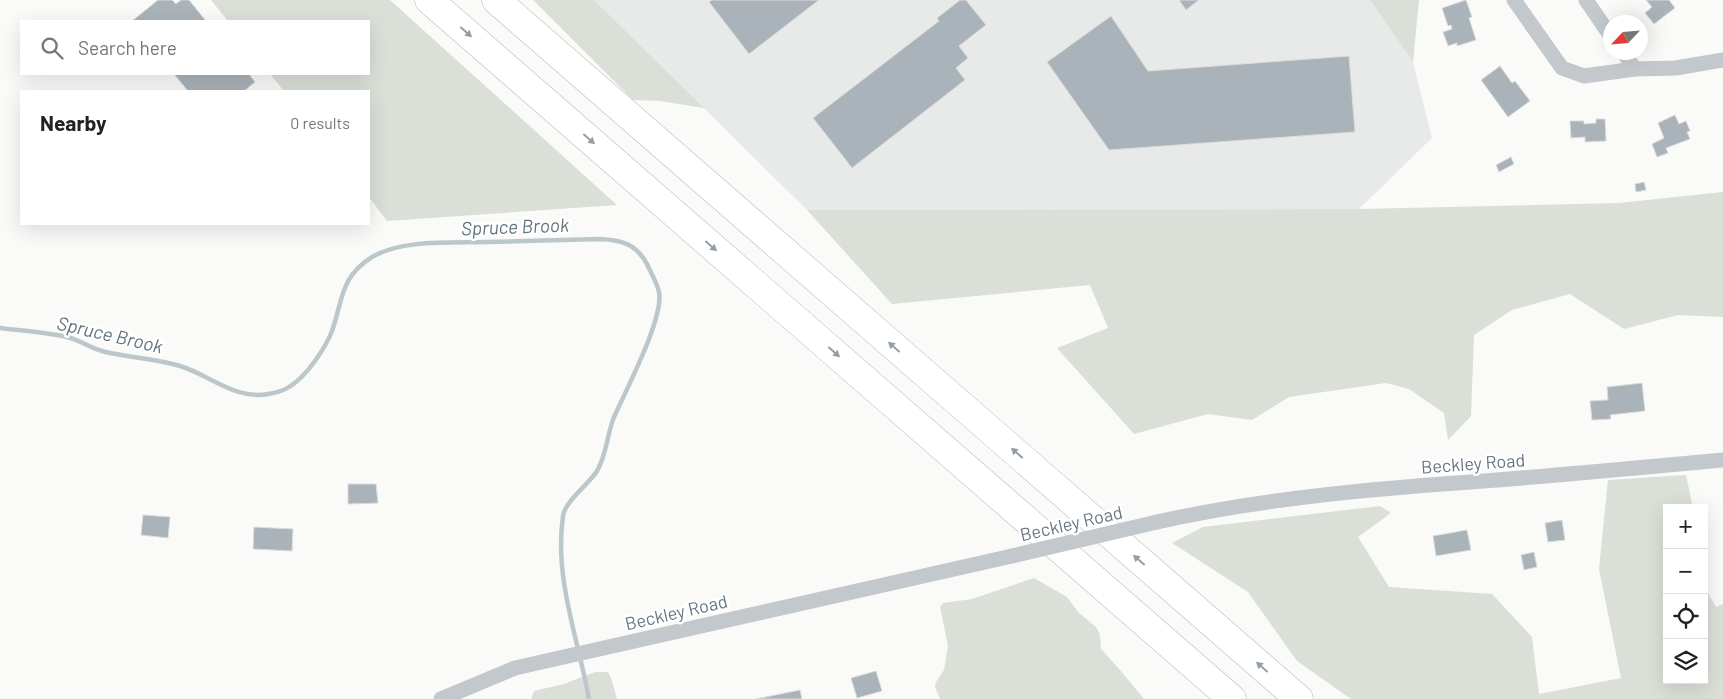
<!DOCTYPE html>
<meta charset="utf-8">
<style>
:root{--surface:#fff;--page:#f6f6f6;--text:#222;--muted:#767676;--line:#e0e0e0}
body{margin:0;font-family:Barlow,sans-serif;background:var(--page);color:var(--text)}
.controls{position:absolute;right:15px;bottom:15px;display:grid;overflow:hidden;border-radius:0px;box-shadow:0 5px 20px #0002}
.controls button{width:45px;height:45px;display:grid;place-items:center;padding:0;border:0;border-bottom:1px solid var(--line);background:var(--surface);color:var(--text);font:25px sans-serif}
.compass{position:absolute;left:1603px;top:15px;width:45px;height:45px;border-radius:50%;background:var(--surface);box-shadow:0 5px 20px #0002;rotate:244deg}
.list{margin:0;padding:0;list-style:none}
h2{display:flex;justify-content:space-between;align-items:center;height:65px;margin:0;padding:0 20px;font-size:21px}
h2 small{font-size:16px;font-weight:400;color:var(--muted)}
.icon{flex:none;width:28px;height:28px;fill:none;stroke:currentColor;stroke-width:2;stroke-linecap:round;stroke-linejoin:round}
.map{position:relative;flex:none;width:1723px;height:699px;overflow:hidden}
.search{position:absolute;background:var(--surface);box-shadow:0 5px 20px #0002;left:20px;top:20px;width:350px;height:55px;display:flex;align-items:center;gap:12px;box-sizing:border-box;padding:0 18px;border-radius:0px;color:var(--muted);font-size:19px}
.panel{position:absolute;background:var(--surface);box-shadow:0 5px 20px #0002;left:20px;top:90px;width:350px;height:135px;border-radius:0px}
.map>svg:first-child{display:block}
.built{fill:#e8e9e9}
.green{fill:#dadfd7}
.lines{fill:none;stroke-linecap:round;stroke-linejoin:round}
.stream{stroke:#bbc7cb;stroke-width:4.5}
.building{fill:#aab3b9;stroke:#dcdcda}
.motorway-casing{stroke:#b4b9bd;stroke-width:29}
.minor{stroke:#c3c8cc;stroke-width:15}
.motorway{stroke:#fff;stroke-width:28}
.minor-bridge{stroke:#c3c8cc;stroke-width:15}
.oneway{fill:#939fa8}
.labels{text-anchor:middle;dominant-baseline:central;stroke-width:5;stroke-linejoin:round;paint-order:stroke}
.street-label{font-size:18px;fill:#657683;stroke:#fff}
.water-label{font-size:19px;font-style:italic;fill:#60757c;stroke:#fff}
</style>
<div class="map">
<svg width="1723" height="699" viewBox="0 0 1723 699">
<rect width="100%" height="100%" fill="#fafaf8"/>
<polygon class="built" points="594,0 1370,0 1413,62 1432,138 1359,209 807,210"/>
<g class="green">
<polygon points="211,0 390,0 617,205 387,221 369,197 369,91 284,91 270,74 369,74 369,21 228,21"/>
<polygon points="533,0 594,0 704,108 660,101 633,100"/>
<polygon points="1370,0 1419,0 1413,62"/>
<polygon points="1723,192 1723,317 1678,315 1624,329 1570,294 1512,310 1474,335 1471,416 1448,440 1444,413 1409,389 1386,383 1289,397 1252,420 1208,414 1134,434 1057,348 1108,328 1090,285 892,304 807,210 1359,209 1619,203"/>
<polygon points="1686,475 1693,508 1667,508 1667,680 1704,680 1704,586 1716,607 1723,604 1723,699 1351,699 1297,661 1248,592 1172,543 1203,527 1380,506 1391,513 1358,537 1389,587 1492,594 1532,637 1539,694 1621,678 1599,569 1608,480"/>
<polygon points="1034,578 1067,597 1078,612 1096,627 1100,635 1101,649 1120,670 1144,699 940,699 935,687 936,682 944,670 948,646 940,607 943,603 972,599"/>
<polygon points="595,672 608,672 611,678 617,699 531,699 534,691 564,684"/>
</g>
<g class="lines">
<path class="stream" d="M0,328C22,331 45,332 67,337C80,340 90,348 102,351C128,358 154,358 180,366C210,375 235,400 268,394C275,393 283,391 289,387C306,377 325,349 332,331C343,300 340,277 372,257C403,239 452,243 487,242C525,241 562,240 600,239C622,240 636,244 647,264C651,273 657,283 659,292C664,318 626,390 614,417C607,434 607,454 597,471C589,484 565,501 563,516C554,578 578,638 589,699"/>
</g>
<g class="building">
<polygon points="158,0 172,0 176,4 181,0 189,0 206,21 132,21"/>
<polygon points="712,0 819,0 749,54 709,2"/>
<polygon points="960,0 966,0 986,25 959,46 968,58 956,68 965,80 852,168 813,118 939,21 937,18"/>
<polygon points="1179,0 1199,0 1186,10"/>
<polygon points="1466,0 1472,17 1469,18 1476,40 1457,46 1457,43 1448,46 1443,32 1452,29 1451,25 1448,26 1442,8"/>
<polygon points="1646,0 1669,0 1675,8 1654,24 1645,13 1652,7"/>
<polygon points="1111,16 1148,71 1349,56 1355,132 1109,150 1047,62"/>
<polygon points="1500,66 1512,83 1515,81 1530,101 1508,117 1481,80"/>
<polygon points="174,74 249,74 255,82 244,91 188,91"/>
<polygon points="1675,115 1679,124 1686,121 1690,131 1687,132 1690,139 1666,148 1668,153 1657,157 1652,144 1664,138 1658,123"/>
<polygon points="1596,119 1605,119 1606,141 1585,142 1585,137 1571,138 1570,121 1584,121 1584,124 1596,123"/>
<polygon points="1511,157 1514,164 1499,172 1496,165"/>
<polygon points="1644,182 1646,190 1636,192 1635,184"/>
<polygon points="1642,383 1645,411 1610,415 1611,419 1592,420 1590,401 1608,400 1607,387"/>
<polygon points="348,484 376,484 378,503 348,504"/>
<polygon points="143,515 170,517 168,538 141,535"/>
<polygon points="1562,520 1565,540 1548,542 1545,523"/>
<polygon points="254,527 293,529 292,551 253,549"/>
<polygon points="1467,530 1471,550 1436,556 1433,536"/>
<polygon points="1534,552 1537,567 1524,570 1521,555"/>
<polygon points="876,671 882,691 857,698 851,678"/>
<polygon points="800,690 802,699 756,699"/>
</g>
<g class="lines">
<g class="motorway-casing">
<g id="motorway">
<polyline points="429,0 1232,699"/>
<polyline points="496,0 1299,699"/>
</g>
</g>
<g class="minor">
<polyline points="1514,0 1562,68 1584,76 1635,69 1676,68 1723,60"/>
<polyline points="1586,0 1610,35"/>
<polyline points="1623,52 1635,69"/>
<path d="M1157,522C1269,497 1383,488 1497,480C1573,474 1648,467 1723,460"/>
<polyline points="441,699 515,668 1012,556"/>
</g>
<use href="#motorway" class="motorway"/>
<polyline class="minor-bridge" points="1012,556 1157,522"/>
</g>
<defs><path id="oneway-solid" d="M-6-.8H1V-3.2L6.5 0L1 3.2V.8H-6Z" transform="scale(1.25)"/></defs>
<g class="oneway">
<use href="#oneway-solid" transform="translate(466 32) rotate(41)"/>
<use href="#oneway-solid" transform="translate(589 139) rotate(41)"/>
<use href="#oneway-solid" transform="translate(711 246) rotate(41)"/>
<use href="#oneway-solid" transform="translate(894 347) rotate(-139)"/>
<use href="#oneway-solid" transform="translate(834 352) rotate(41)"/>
<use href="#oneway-solid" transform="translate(1017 453) rotate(-139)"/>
<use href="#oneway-solid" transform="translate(1139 560) rotate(-139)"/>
<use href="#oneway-solid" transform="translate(1262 667) rotate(-139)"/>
</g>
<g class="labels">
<g class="street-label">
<text transform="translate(1473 463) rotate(-4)">Beckley Road</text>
<text transform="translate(1071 523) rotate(-13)">Beckley Road</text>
<text transform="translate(676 612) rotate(-13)">Beckley Road</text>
</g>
<g class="water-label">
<text transform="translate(515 226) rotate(-2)">Spruce Brook</text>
<text transform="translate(110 334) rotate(13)">Spruce Brook</text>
</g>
</g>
</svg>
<div class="controls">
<button>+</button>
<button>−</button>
<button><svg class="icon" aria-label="locate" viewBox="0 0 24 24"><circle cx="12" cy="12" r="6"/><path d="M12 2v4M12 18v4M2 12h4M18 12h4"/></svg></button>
<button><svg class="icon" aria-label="layers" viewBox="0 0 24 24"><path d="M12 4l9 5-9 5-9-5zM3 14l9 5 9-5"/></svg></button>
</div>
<svg class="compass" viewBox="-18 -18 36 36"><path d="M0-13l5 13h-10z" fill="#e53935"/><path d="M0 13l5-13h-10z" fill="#767676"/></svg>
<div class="search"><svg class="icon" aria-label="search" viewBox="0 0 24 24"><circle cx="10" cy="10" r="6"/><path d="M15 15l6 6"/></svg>Search here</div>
<section class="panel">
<h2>Nearby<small>0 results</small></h2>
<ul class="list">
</ul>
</section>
</div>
